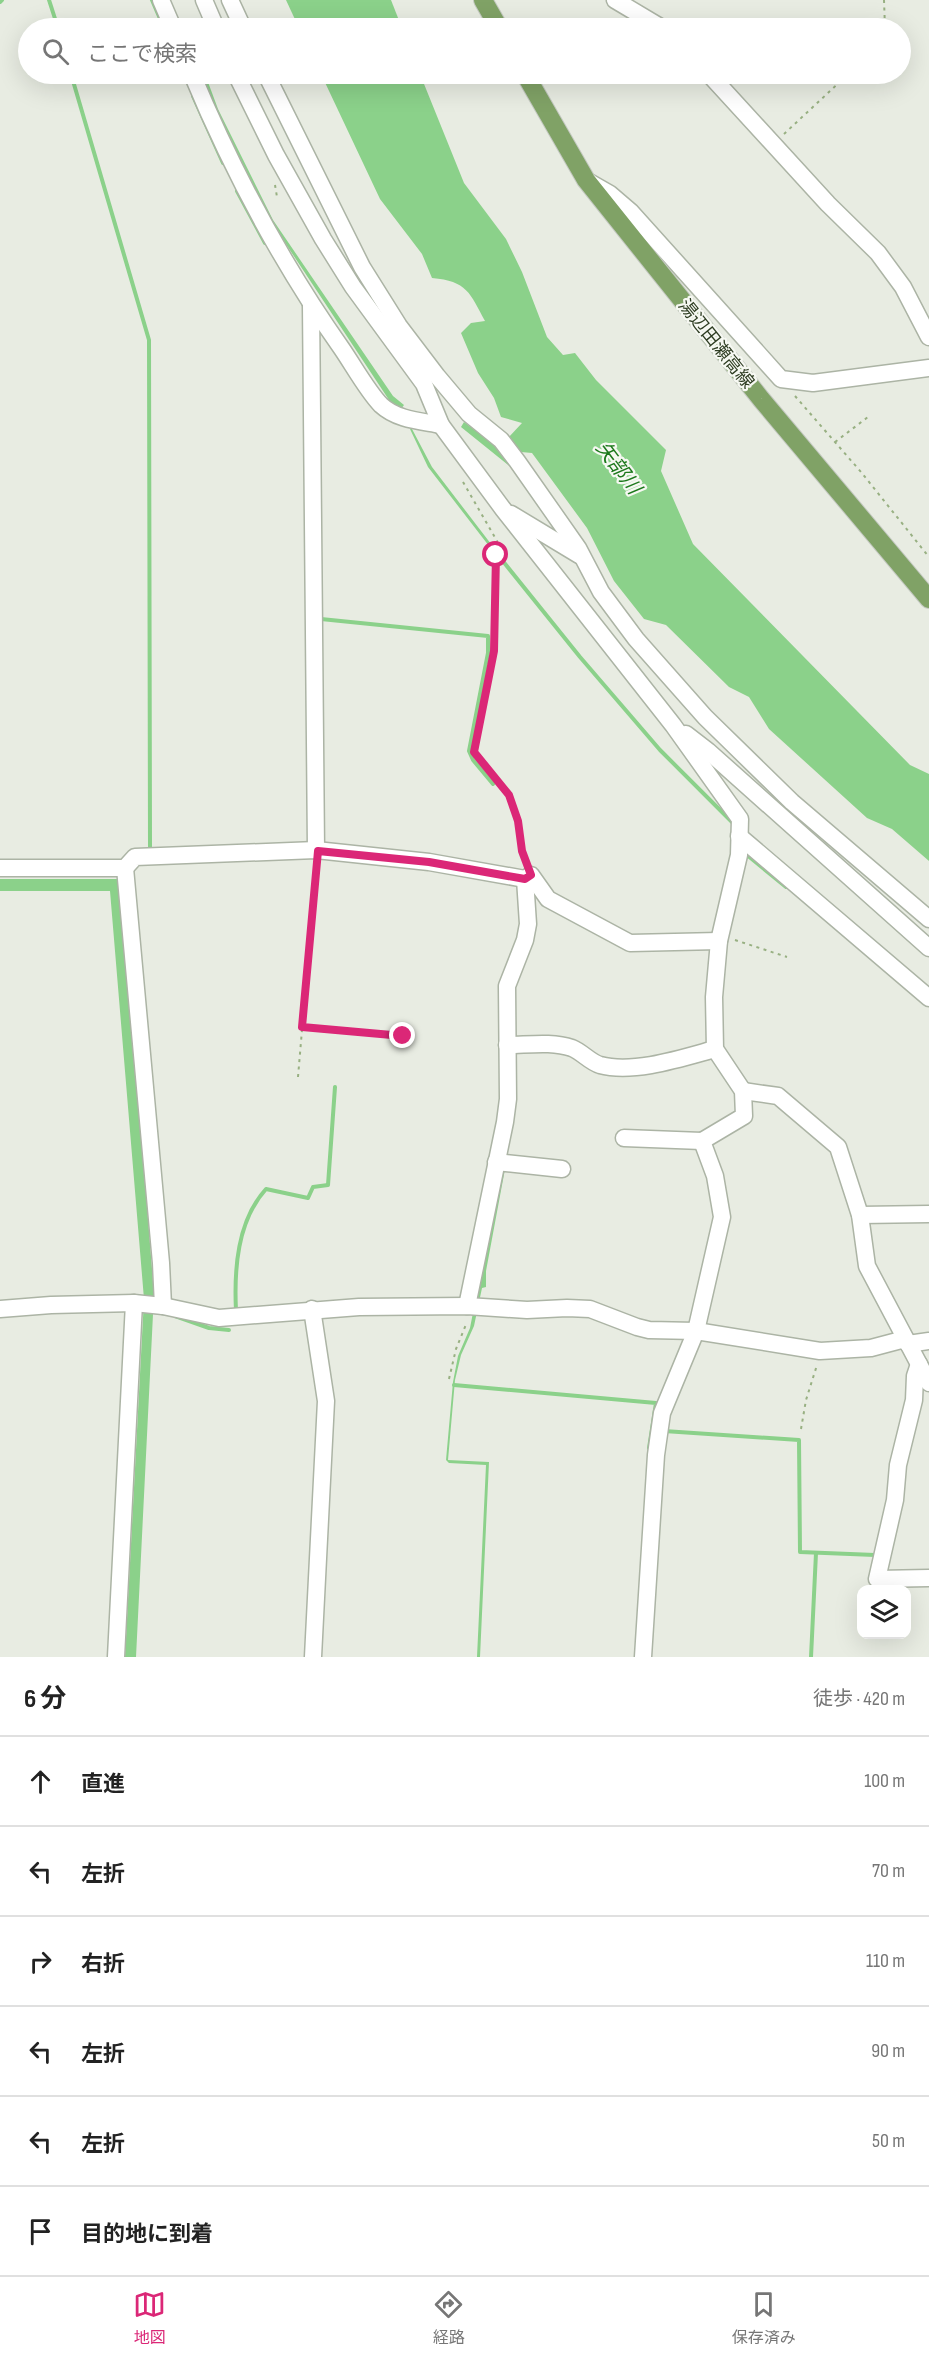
<!DOCTYPE html>
<html lang="ja">
<meta charset="utf-8">
<style>
:root{--surface:#fff;--page:#f2f2f2;--text:#222;--muted:#767676;--line:#e0e0e0;--accent:#db2777}
body{margin:0;font-family:"Sofia Sans Condensed","Noto Sans JP",sans-serif;background:var(--page);color:var(--text)}
.controls{position:absolute;right:18px;bottom:18px;display:grid;overflow:hidden;border-radius:12px;box-shadow:0 6px 24px #0002}
.controls button{width:54px;height:54px;display:grid;place-items:center;padding:0;border:0;border-bottom:2px solid var(--line);background:var(--surface);color:var(--text);font:30px sans-serif}
.stop{position:absolute;width:18px;height:18px;margin:-14px;border:4px solid #db2777;border-radius:50%;background:#fff}
.stop.end{background:#db2777;border-color:#fff;box-shadow:0 2px 6px #0008}
.list{margin:0;padding:0;list-style:none}
h2{display:flex;justify-content:space-between;align-items:center;height:78px;margin:0;padding:0 24px;font-size:26px}
h2 small{font-size:20px;font-weight:400;color:var(--muted)}
.list li{display:grid;grid-template-columns:39px 1fr auto;gap:18px;align-items:center;box-sizing:border-box;height:90px;padding:0 24px;border-top:2px solid var(--line)}
.list b{display:block;font-size:22px;white-space:nowrap}
.list em{font-size:20px;font-style:normal;color:var(--muted)}
.icon{flex:none;width:33px;height:33px;fill:none;stroke:currentColor;stroke-width:2;stroke-linecap:round;stroke-linejoin:round}
.map{position:relative;flex:none;width:929px;height:1657px;overflow:hidden}
.search{position:absolute;background:var(--surface);box-shadow:0 6px 24px #0002;left:18px;right:18px;top:18px;height:66px;display:flex;align-items:center;gap:15px;box-sizing:border-box;padding:0 21px;border-radius:33px;color:var(--muted);font-size:22px}
.sheet{height:618px;background:var(--surface)}
nav{display:flex;justify-content:space-around;align-items:center;box-sizing:border-box;height:84px;border-top:2px solid var(--line);background:var(--surface);font-size:16px;color:var(--muted)}
nav a{display:grid;justify-items:center;gap:3px}
nav .on{color:var(--accent)}
.map>svg:first-child{display:block}
.water{fill:#8bd18a}
.lines{fill:none;stroke-linecap:round;stroke-linejoin:round}
.stream{stroke:#8bd18a;stroke-width:4}
.minor-casing{stroke:#acb4a5;stroke-width:19}
.major-casing{stroke:#c4c9c1;stroke-width:20}
.path{stroke:#98b082;stroke-width:2;stroke-dasharray:3 4.5;stroke-linecap:butt}
.minor{stroke:#fff;stroke-width:16}
.major{stroke:#80a266;stroke-width:18}
.route{stroke:#db2777;stroke-width:8}
.labels{text-anchor:middle;dominant-baseline:central;stroke-width:4.5;stroke-linejoin:round;paint-order:stroke}
.street-label{font-size:18px;fill:#2e3d22;stroke:#f6f8f2}
.water-label{font-size:20px;font-style:italic;fill:#1d791c;stroke:#f6f8f2}
</style>
<div class="map">
<svg width="929" height="1657" viewBox="0 0 929 1657">
<rect width="100%" height="100%" fill="#e8ece2"/>
<g class="water">
<polygon points="286,0 391,0 402,28 299,28"/>
<polygon points="202,74 205,74 218,109 273,220 393,396 404,405 401,409 391,403 270,220 214,109"/>
<path d="M321,74H420L464,183L506,239L522,272L547,337L563,355L575,353L596,380L666,450L661,471L693,544L910,765L929,774V861L892,829L867,818L769,729L749,697L729,687L666,625L644,619L614,581L587,528L532,453L521,452L512,468L461,427L464,422L495,445L508,438L522,423L501,417L494,398L478,373L461,333L471,323L485,321C470,293 467,281 432,278L422,254L380,199Z"/>
<polygon points="410,429 412,429 432,467 491,544 489,546 428,467"/>
<polygon points="0,879 121,879 154,1294 136,1657 125,1657 144,1299 110,891 0,891"/>
<polygon points="501,1169 505,1169 486,1271 486,1287 482,1288 474,1326 461,1355 455,1380 448,1460 489,1462 480,1657 477,1657 486,1465 449,1463 446,1460 453,1382 458,1356 470,1328"/>
</g>
<g class="lines">
<g class="stream">
<polyline points="49,0 58,28"/>
<polyline points="152,0 164,28"/>
<polyline points="0,2 2,0"/>
<polyline points="71,74 149,340 150,848"/>
<polyline points="193,96 223,163"/>
<polyline points="237,191 265,243"/>
<polyline points="502,560 580,657 660,750 732,822"/>
<polyline points="321,619 488,636 488,653 469,751 473,760 493,784"/>
<polyline points="747,855 786,887"/>
<path d="M236,1311C234,1270 237,1221 266,1189L308,1198L313,1187L328,1185L335,1087"/>
<polyline points="175,1316 209,1328 229,1330"/>
<polyline points="454,1385 656,1403 649,1448"/>
<polyline points="664,1431 799,1440 800,1552 875,1555"/>
<polyline points="811,1657 816,1553"/>
</g>
<g class="minor-casing">
<g id="minor">
<polyline points="161,0 173,28"/>
<polyline points="204,0 216,28"/>
<polyline points="230,0 243,28"/>
<polyline points="615,0 662,28"/>
<path d="M192,74C232,170 282,264 342,349C353,365 368,392 381,405C397,420 421,421 441,425"/>
<polyline points="236,74 276,155 323,239 353,287 424,384 441,425 503,509 673,725 740,819 739,855 719,941 714,997 715,1049 743,1091 744,1116 702,1141 715,1176 722,1217 696,1331 662,1413 656,1455 643,1657"/>
<polyline points="266,74 362,267 399,326 437,376 469,414 501,440 517,461 578,548 601,592 636,639 705,717 792,802 929,919"/>
<polyline points="709,74 828,204 878,253 903,287 929,337"/>
<polyline points="589,182 610,194 631,212 781,379 813,383 929,368"/>
<polyline points="311,305 316,850"/>
<polyline points="511,514 579,555"/>
<polyline points="686,734 708,751 929,948"/>
<polyline points="739,836 929,998"/>
<polyline points="0,868 125,868 135,857 316,850 429,862 525,879 531,875 548,899 630,943 719,941"/>
<polyline points="125,868 161,1263 163,1306"/>
<path d="M507,1045C527,1045 552,1041 572,1048C582,1052 590,1062 600,1065C634,1074 682,1058 715,1049"/>
<polyline points="743,1091 778,1096 838,1147 860,1215 867,1266 929,1383"/>
<polyline points="624,1138 702,1141"/>
<polyline points="496,1162 562,1169"/>
<polyline points="860,1215 929,1214"/>
<polyline points="467,1306 505,1122 508,1099 507,986 525,940 528,924 525,879"/>
<polyline points="0,1309 51,1305 134,1303 163,1306 219,1318 359,1307 467,1306 527,1310 567,1308 590,1309 637,1327 649,1330 696,1331 820,1351 871,1348 905,1339"/>
<polyline points="312,1309 326,1401 313,1657"/>
<polyline points="908,1344 929,1341"/>
<polyline points="919,1364 915,1376 914,1400 898,1465 895,1500 877,1579 929,1578"/>
<polyline points="116,1657 134,1303"/>
</g>
</g>
<g class="major-casing">
<g id="major">
<polyline points="483,0 499,28"/>
<polyline points="525,74 586,180 761,399 929,599"/>
</g>
</g>
<g class="path">
<polyline points="884,0 885,28"/>
<polyline points="784,134 845,77 845,74"/>
<polyline points="275,185 277,197"/>
<polyline points="795,396 861,472 929,557"/>
<polyline points="835,442 868,417"/>
<path d="M463,482L497,541L494,650L474,752C492,773 509,792 517,819C521,833 521,848 526,861"/>
<polyline points="735,940 787,957"/>
<polyline points="302,1027 403,1036"/>
<polyline points="298,1077 316,865"/>
<polyline points="449,1379 456,1349 467,1322"/>
<polyline points="801,1429 806,1400 817,1365"/>
</g>
<use href="#minor" class="minor"/>
<use href="#major" class="major"/>
</g>
<g class="lines">
<polyline class="route" points="403,1036 302,1027 318,851 429,862 525,879 531,875 522,851 518,821 509,795 474,752 494,651 496,555"/>
</g>
<g class="labels">
<g class="street-label">
<text transform="translate(716 344) rotate(51)">湯辺田瀬高線</text>
</g>
<g class="water-label">
<text transform="translate(618 468) rotate(53)">矢部川</text>
</g>
</g>
</svg>
<div class="controls">
<button><svg class="icon" aria-label="layers" viewBox="0 0 24 24"><path d="M12 4l9 5-9 5-9-5zM3 14l9 5 9-5"/></svg></button>
</div>
<div class="stop" style="left:496px;top:555px"></div>
<div class="stop end" style="left:403px;top:1036px"></div>
<div class="search"><svg class="icon" aria-label="search" viewBox="0 0 24 24"><circle cx="10" cy="10" r="6"/><path d="M15 15l6 6"/></svg>ここで検索</div>
</div>
<section class="sheet">
<h2>6 分<small>徒歩 · 420 m</small></h2>
<ul class="list">
<li><svg class="icon" aria-label="ahead" viewBox="0 0 24 24"><path d="M12 20V5M6 11l6-6 6 6"/></svg><div><b>直進</b></div><em>100 m</em></li>
<li><svg class="icon" aria-label="left" viewBox="0 0 24 24"><path d="M17 20v-9H6M10 6l-5 5 5 5"/></svg><div><b>左折</b></div><em>70 m</em></li>
<li><svg class="icon" aria-label="right" viewBox="0 0 24 24"><path d="M7 20v-9h11M14 6l5 5-5 5"/></svg><div><b>右折</b></div><em>110 m</em></li>
<li><svg class="icon" aria-label="left" viewBox="0 0 24 24"><path d="M17 20v-9H6M10 6l-5 5 5 5"/></svg><div><b>左折</b></div><em>90 m</em></li>
<li><svg class="icon" aria-label="left" viewBox="0 0 24 24"><path d="M17 20v-9H6M10 6l-5 5 5 5"/></svg><div><b>左折</b></div><em>50 m</em></li>
<li><svg class="icon" aria-label="arrive" viewBox="0 0 24 24"><path d="M6 21V4h12l-3 4 3 4H6"/></svg><div><b>目的地に到着</b></div></li>
</ul>
</section>
<nav>
<a class="on"><svg class="icon" aria-label="map" viewBox="0 0 24 24"><path d="M3 6l6-2 6 2 6-2v14l-6 2-6-2-6 2zM9 4v14M15 6v14"/></svg>地図</a>
<a><svg class="icon" aria-label="directions" viewBox="0 0 24 24"><path d="M12 3l9 9-9 9-9-9zM9 14v-3h6M13 9l2 2-2 2"/></svg>経路</a>
<a><svg class="icon" aria-label="saved" viewBox="0 0 24 24"><path d="M7 4h10v16l-5-4-5 4z"/></svg>保存済み</a>
</nav>
